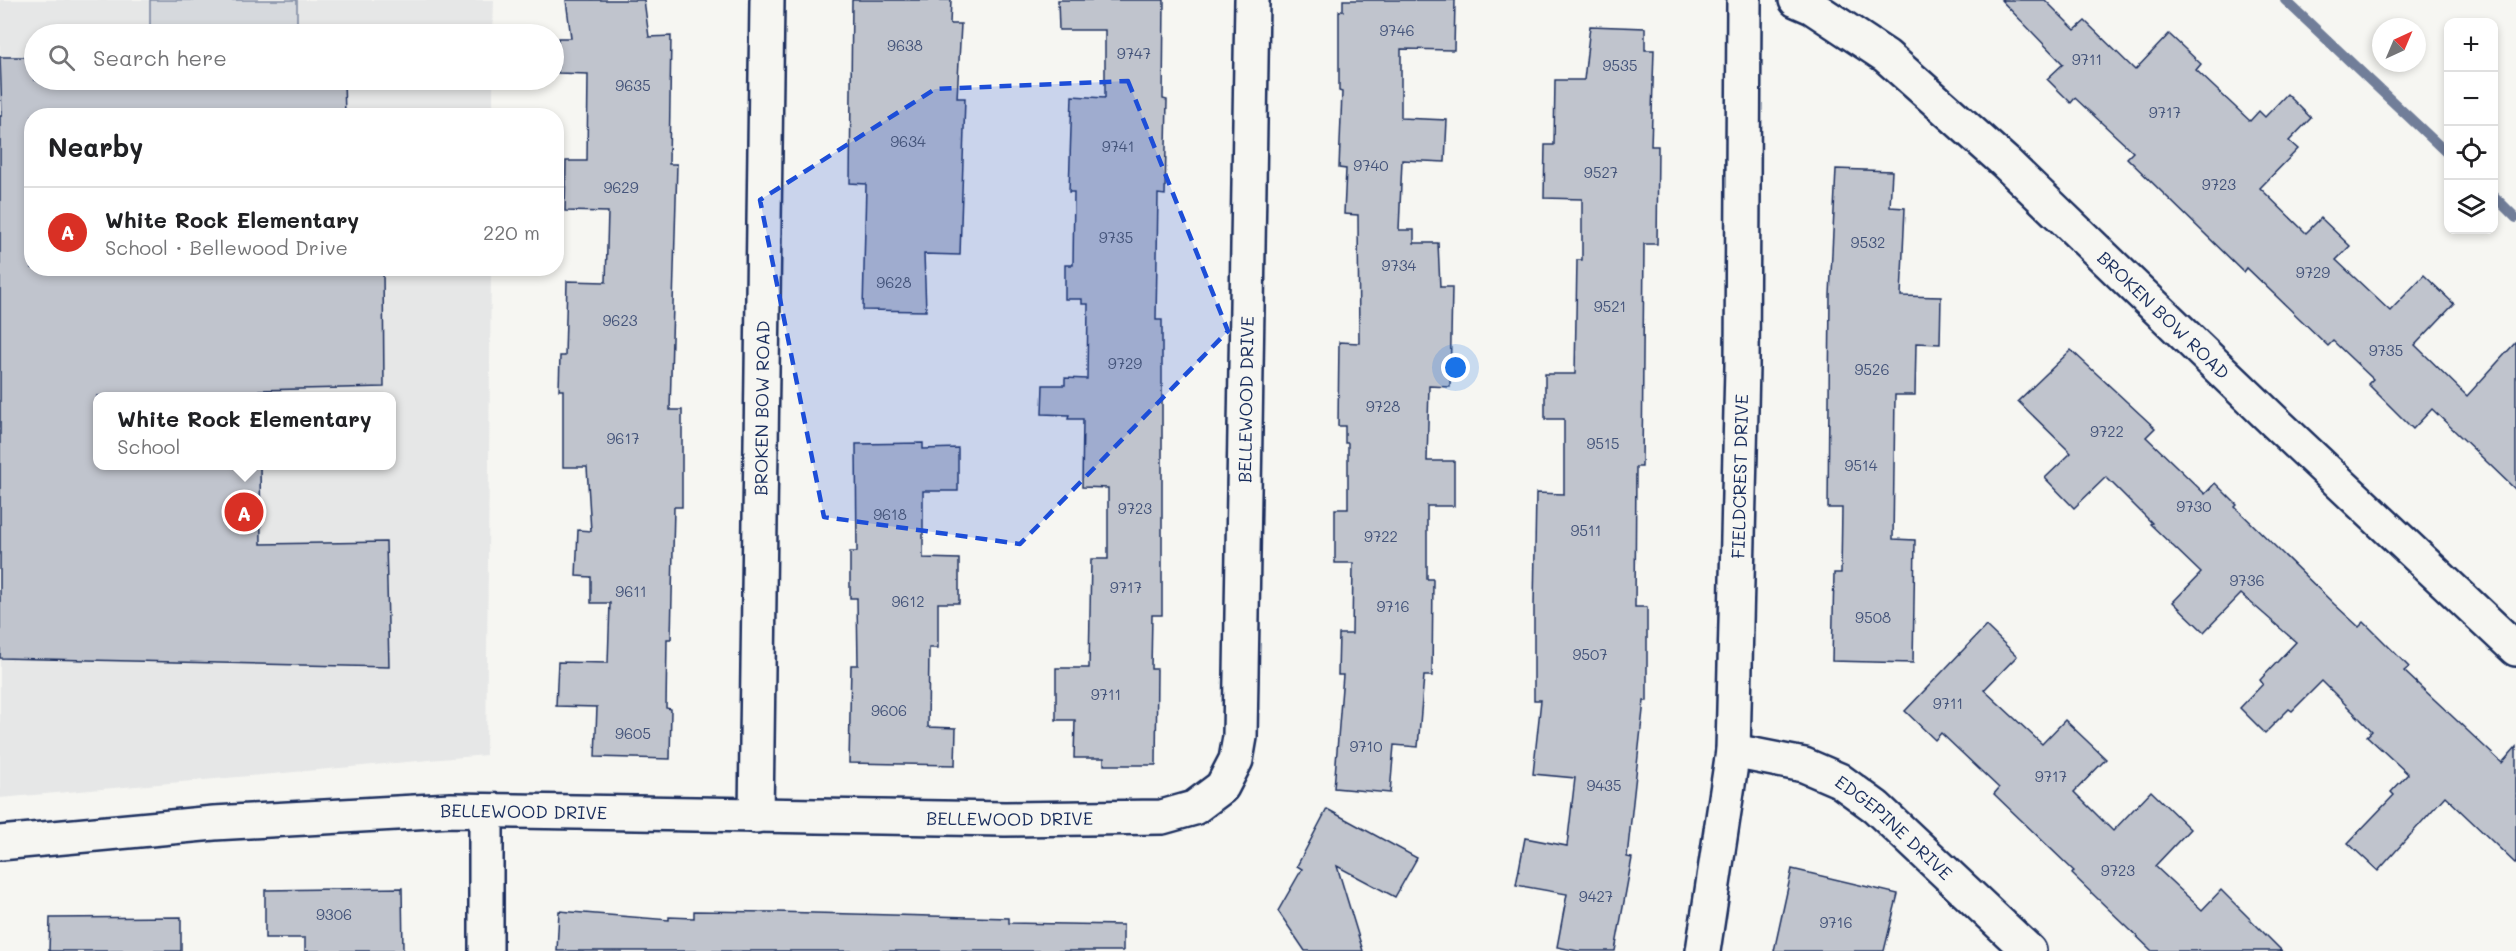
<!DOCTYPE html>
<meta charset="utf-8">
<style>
:root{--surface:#fff;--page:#f2f2f2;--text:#202124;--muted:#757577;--line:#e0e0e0;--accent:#d93025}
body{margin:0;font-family:Mali,sans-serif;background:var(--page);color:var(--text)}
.controls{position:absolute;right:18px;top:18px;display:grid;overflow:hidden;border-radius:12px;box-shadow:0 3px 9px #0003}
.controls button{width:54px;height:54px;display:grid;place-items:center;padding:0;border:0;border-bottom:2px solid var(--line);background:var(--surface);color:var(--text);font:30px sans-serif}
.compass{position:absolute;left:2372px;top:18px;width:54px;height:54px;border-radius:50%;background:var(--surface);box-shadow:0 3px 9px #0003;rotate:44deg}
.you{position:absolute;left:1456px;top:368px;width:21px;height:21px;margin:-15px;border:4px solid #fff;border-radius:50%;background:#1a73e8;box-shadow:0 0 0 9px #1a73e833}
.badge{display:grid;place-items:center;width:39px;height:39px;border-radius:50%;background:var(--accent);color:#fff;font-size:20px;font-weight:700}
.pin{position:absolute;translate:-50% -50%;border:3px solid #fff;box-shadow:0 2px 6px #0006}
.popup{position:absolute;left:93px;top:392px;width:303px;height:78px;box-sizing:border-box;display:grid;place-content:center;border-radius:12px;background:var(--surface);filter:drop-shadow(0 2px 4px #0005);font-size:20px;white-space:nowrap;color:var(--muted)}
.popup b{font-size:22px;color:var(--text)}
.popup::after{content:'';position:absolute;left:50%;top:100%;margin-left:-12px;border:12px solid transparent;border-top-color:var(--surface)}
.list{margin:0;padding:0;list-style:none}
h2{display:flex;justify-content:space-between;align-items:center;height:78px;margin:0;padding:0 24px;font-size:26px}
h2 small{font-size:20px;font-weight:400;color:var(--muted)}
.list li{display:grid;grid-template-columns:39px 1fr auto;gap:18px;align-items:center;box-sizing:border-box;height:90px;padding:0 24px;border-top:2px solid var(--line)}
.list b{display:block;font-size:22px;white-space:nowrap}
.list p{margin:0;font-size:20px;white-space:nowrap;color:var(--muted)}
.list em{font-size:20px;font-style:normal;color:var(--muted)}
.icon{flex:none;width:33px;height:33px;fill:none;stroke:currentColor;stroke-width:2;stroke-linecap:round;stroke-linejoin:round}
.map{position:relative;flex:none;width:2516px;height:951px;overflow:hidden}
.search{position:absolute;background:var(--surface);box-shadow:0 3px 9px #0003;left:24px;top:24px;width:540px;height:66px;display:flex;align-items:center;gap:15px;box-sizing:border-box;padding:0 21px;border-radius:33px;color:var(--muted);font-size:22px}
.panel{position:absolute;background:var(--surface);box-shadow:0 3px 9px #0003;left:24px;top:108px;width:540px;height:168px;border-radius:24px}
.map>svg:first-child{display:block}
.built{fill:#e6e7e7;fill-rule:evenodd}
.green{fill:#d6d9dd;stroke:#78849e;stroke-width:1.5}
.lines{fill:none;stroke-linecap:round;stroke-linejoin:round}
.stream{stroke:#717e99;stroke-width:10}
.building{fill:#c0c4cd;stroke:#1b2f5e;stroke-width:1.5}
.minor-casing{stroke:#1b2f5e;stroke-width:38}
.minor{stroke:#f6f6f2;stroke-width:33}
.marked{fill:#1d4ed8;fill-opacity:0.2;stroke:#1d4ed8;stroke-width:4.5;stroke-dasharray:12 8;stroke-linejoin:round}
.labels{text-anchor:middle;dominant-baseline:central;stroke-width:6;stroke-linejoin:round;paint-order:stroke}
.number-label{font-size:15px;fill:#44547a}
.street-label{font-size:18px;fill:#1b2f5e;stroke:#f6f6f2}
</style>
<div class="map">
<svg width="2516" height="951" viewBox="0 0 2516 951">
<rect width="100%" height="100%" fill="#f6f6f2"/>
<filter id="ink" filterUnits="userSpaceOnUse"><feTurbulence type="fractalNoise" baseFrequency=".0167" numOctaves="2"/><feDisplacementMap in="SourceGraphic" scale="12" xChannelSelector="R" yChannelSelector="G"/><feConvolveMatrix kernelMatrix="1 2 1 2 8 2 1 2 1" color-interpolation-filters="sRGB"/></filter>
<g filter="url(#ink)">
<path class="built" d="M0,0H494L493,34H34V80H493V115L32,116V268L491,269L486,755L0,798ZM97,396H391V466H97Z"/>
<rect class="green" x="150" y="0" width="147" height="34"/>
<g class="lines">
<g class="stream">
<polyline points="2285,0 2448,154"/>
<polyline points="2494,196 2516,218"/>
</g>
</g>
<g class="building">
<polygon points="566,0 644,0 649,37 671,36 669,164 677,164 670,410 682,410 682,507 674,507 671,639 667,639 666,708 671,709 670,759 595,757 597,707 556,706 558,662 608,663 610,603 591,603 591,577 576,576 578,530 591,531 587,467 563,467 563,390 559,390 560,356 565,356 567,281 606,282 608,212 565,211 566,161 587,161 588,74 558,73 558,38 571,38"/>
<polygon points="852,0 951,0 950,24 961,24 957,98 965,98 960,255 924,254 926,311 863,310 866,184 850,183"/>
<polygon points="1058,0 1164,0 1163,99 1167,100 1165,195 1158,194 1156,320 1162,320 1162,615 1152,615 1151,669 1157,669 1156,765 1104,765 1104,758 1074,758 1075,720 1056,720 1056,668 1089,668 1091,559 1108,559 1108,488 1082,487 1083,419 1068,419 1069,415 1042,414 1043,385 1065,385 1065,378 1087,379 1088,304 1082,304 1082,299 1065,299 1065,265 1073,265 1074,192 1069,192 1072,96 1105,98 1105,30 1059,30"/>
<polygon points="1343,0 1455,0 1454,50 1401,49 1401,118 1447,120 1445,162 1402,160 1399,230 1414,230 1414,243 1438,243 1440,287 1452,287 1450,387 1429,386 1427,461 1454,461 1454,506 1427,506 1427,579 1433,579 1432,676 1424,676 1418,747 1394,745 1390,793 1334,788 1343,675 1338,675 1339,634 1352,634 1353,563 1335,563 1335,509 1348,509 1348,443 1345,443 1345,426 1338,426 1339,342 1359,343 1358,215 1344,214 1346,169 1339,168 1342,92 1339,91 1339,11 1343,11"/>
<polygon points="2001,0 2045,0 2075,30 2085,21 2135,70 2169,34 2201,64 2196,70 2250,121 2259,111 2265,117 2287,94 2311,118 2289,141 2298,149 2260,188 2306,233 2321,218 2350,246 2336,260 2390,311 2424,275 2454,304 2415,345 2467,396 2516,342 2516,490 2432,409 2413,429 2368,384 2373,379 2333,341 2328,346 2247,268 2244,272 2127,158 2133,152 2075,98 2071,103 2047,79 2063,64"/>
<polygon points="1590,26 1645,28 1645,50 1654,50 1651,146 1658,146 1657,244 1644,244 1642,467 1636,467 1635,607 1647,607 1647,701 1644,701 1627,857 1632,858 1615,951 1578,951 1557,947 1567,894 1516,885 1525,838 1567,846 1575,778 1533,774 1541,700 1534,700 1534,606 1536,493 1564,494 1564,419 1545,419 1545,374 1575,374 1577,260 1582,260 1582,199 1544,198 1545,145 1554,145 1555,80 1584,80"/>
<polygon points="0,57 34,57 34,80 344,80 345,116 32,116 32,268 383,268 384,387 259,390 259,396 97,396 97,465 260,465 261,544 386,542 389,667 0,658 0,116 2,116"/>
<polygon points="1836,169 1892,171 1890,207 1905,208 1901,296 1941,297 1940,344 1916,343 1915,395 1895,395 1893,539 1915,540 1913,663 1832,661 1834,573 1841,573 1842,508 1828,508 1830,295"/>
<polygon points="2071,350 2155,428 2146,437 2205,494 2215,483 2237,505 2235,507 2334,604 2359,627 2364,622 2409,667 2404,671 2502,763 2516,747 2516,864 2445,796 2378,871 2348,843 2394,795 2391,792 2408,774 2367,736 2372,731 2322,681 2292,711 2289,709 2265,733 2240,708 2263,684 2260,680 2296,642 2241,594 2204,632 2173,602 2201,573 2150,524 2152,523 2106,477 2074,508 2045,478 2071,453 2018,401"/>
<polygon points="923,443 923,449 958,448 958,491 923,491 923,558 959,559 959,603 938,603 938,648 929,648 928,727 956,728 955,765 849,763 851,665 858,665 857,598 850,598 850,552 857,552 856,444"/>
<polygon points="1986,626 2017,656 1984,690 2042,744 2065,720 2106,759 2074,792 2113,831 2151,791 2190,829 2155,866 2202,910 2221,890 2282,951 2152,951 2072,874 2074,871 1994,794 1999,788 1941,733 1935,740 1905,711"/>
<polygon points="1327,809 1417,858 1395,897 1337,866 1363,951 1305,951 1278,911 1302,869 1297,866"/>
<polygon points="1792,869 1898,894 1884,951 1774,951"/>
<polygon points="402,888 403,951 305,951 305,938 265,938 265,890"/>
<polygon points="559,911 669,920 669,917 694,918 694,911 775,912 1009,918 1009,923 1123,925 1123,951 557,951"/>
<polygon points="181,917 181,951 49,951 50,918"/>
</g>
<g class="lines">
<g class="minor-casing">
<g id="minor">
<path id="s1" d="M1796,0L1812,7L1886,56L2005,162L2275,422L2516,649"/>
<path id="s2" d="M1733,751L1804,765L1839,780L1876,807L2029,951"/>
<polyline points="486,811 486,951"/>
<path id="s3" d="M756,816L767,0"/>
<path id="s4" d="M0,843L214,823L451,810L1005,819L1162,817L1194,808L1222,787L1236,760L1240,737L1252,0"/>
<path id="s5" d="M1703,951L1733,751L1742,366L1744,0"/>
</g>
</g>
<use href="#minor" class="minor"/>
</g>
</g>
<path class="marked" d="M1128,81L1228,331L1020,544L824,517L760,200L935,89Z"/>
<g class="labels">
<g class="number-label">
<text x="1397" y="30">9746</text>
<text x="905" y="45">9638</text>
<text x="1134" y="53">9747</text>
<text x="2087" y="59">9711</text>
<text x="1620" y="65">9535</text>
<text x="633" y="85">9635</text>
<text x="2165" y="112">9717</text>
<text x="908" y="141">9634</text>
<text x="1118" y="146">9741</text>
<text x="1371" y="165">9740</text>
<text x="1601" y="172">9527</text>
<text x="2219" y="184">9723</text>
<text x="621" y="187">9629</text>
<text x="1116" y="237">9735</text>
<text x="1868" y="242">9532</text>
<text x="1399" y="265">9734</text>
<text x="2313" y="272">9729</text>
<text x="894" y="282">9628</text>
<text x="1610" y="306">9521</text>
<text x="620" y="320">9623</text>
<text x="2386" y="350">9735</text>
<text x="1125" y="363">9729</text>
<text x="1872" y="369">9526</text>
<text x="1383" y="406">9728</text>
<text x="2107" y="431">9722</text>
<text x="623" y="438">9617</text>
<text x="1603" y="443">9515</text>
<text x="1861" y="465">9514</text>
<text x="2194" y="506">9730</text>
<text x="1135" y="508">9723</text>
<text x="890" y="514">9618</text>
<text x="1586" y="530">9511</text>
<text x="1381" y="536">9722</text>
<text x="2247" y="580">9736</text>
<text x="1126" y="587">9717</text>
<text x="631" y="591">9611</text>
<text x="908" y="601">9612</text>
<text x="1393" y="606">9716</text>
<text x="1873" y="617">9508</text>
<text x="1590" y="654">9507</text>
<text x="1106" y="694">9711</text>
<text x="1948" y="703">9711</text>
<text x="889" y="710">9606</text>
<text x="633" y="733">9605</text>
<text x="1366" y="746">9710</text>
<text x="2051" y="776">9717</text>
<text x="1604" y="785">9435</text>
<text x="2118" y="870">9723</text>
<text x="1596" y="896">9427</text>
<text x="334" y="914">9306</text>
<text x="1836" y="922">9716</text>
</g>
<g class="street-label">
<text stroke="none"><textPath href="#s1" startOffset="486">BROKEN BOW ROAD</textPath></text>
<text stroke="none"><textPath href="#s4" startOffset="1623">BELLEWOOD DRIVE</textPath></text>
<text stroke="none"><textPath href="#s3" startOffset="408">BROKEN BOW ROAD</textPath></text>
<text stroke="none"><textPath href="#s5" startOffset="477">FIELDCREST DRIVE</textPath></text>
<text stroke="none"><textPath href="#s4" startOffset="525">BELLEWOOD DRIVE</textPath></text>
<text stroke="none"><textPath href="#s4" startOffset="1011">BELLEWOOD DRIVE</textPath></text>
<text stroke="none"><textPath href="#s2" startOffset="183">EDGEPINE DRIVE</textPath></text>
</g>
</g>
</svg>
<div class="controls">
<button>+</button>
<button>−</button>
<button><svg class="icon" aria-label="locate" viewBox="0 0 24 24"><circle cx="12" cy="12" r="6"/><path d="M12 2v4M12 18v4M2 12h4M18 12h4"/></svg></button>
<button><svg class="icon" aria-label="layers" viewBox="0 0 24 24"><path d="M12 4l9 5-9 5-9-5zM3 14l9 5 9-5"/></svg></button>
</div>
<svg class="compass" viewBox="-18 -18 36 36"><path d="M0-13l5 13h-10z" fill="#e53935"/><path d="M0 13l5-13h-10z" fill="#757577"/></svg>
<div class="you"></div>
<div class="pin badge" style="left:244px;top:512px">A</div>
<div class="popup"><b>White Rock Elementary</b>School</div>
<div class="search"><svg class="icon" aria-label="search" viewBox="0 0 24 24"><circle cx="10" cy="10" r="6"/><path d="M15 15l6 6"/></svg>Search here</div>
<section class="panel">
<h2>Nearby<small></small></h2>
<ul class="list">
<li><span class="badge">A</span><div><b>White Rock Elementary</b><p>School · Bellewood Drive</p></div><em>220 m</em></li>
</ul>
</section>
</div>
